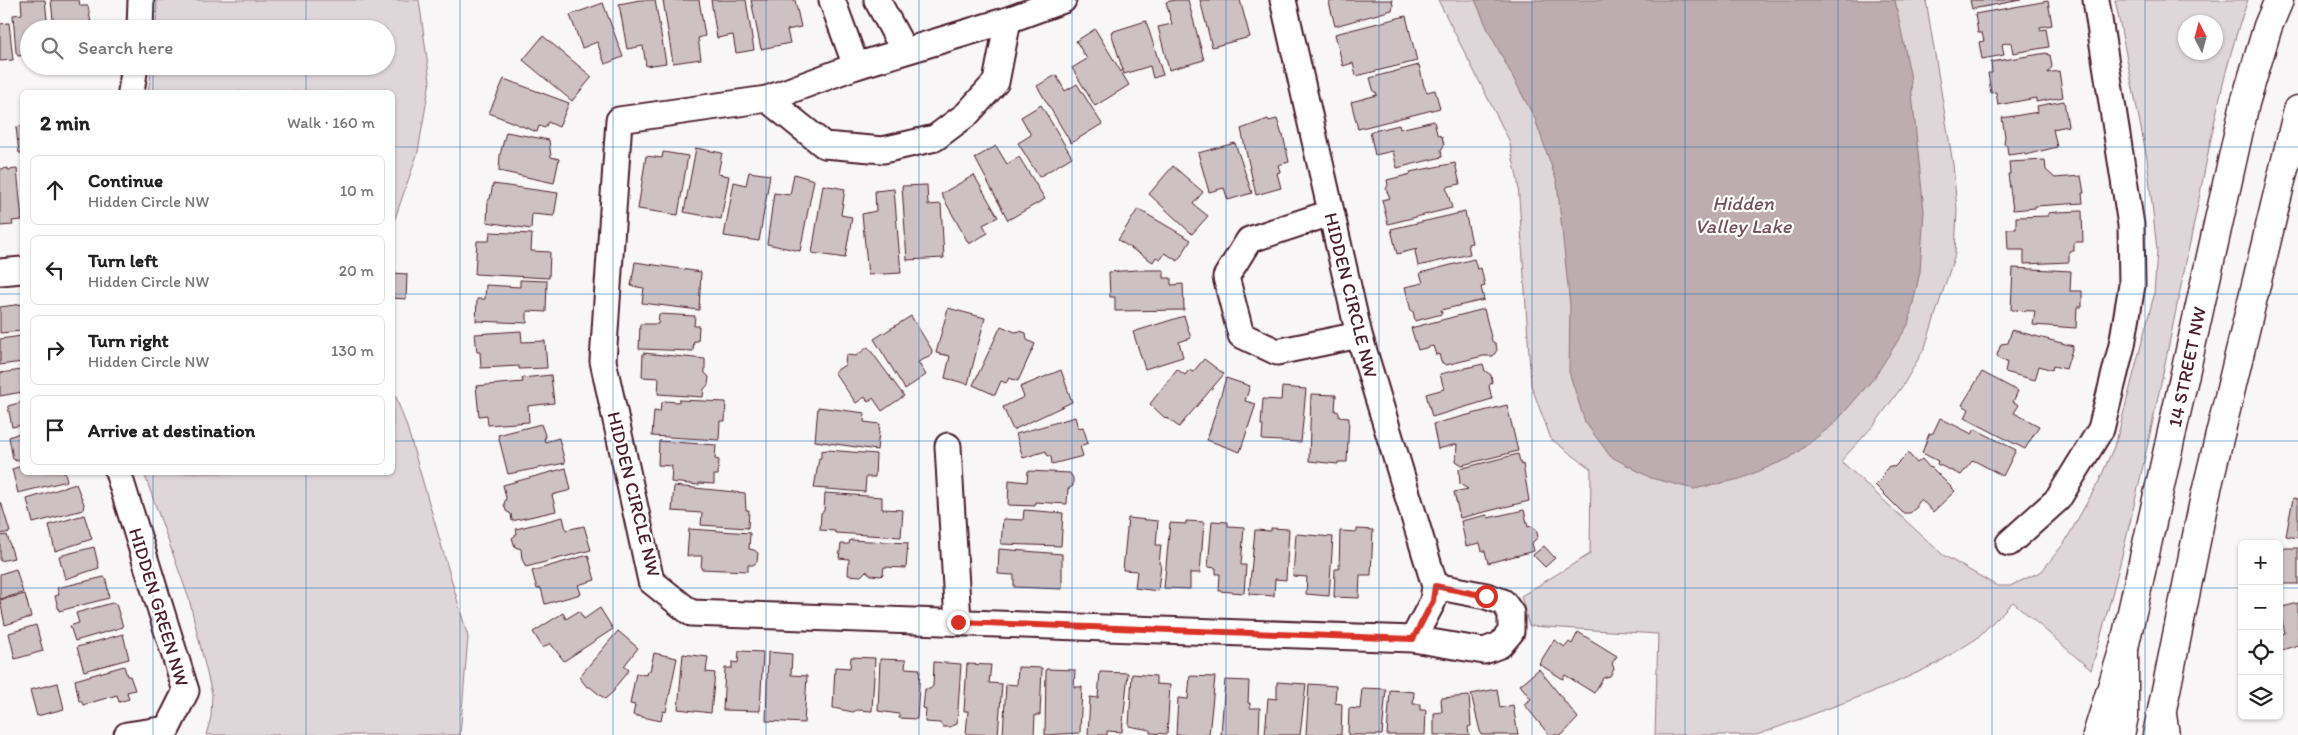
<!DOCTYPE html>
<meta charset="utf-8">
<style>
:root{--surface:#fff;--page:#f2f2f2;--text:#222;--muted:#767676;--line:#e0e0e0}
body{margin:0;font-family:Itim,sans-serif;background:var(--page);color:var(--text)}
.controls{position:absolute;right:15px;bottom:15px;display:grid;overflow:hidden;border-radius:8px;box-shadow:0 1px 4px #0004}
.controls button{width:45px;height:45px;display:grid;place-items:center;padding:0;border:0;border-bottom:1px solid var(--line);background:var(--surface);color:var(--text);font:25px sans-serif}
.compass{position:absolute;left:2178px;top:15px;width:45px;height:45px;border-radius:50%;background:var(--surface);box-shadow:0 1px 4px #0004;rotate:354deg}
.stop{position:absolute;width:15px;height:15px;margin:-11px;border:4px solid #d93025;border-radius:50%;background:#fff}
.stop.end{background:#d93025;border-color:#fff;box-shadow:0 1px 5px #0008}
.list{margin:0;padding:0;list-style:none}
h2{display:flex;justify-content:space-between;align-items:center;height:65px;margin:0;padding:0 20px;font-size:21px}
h2 small{font-size:16px;font-weight:400;color:var(--muted)}
.list li{display:grid;grid-template-columns:32px 1fr auto;gap:15px;align-items:center;box-sizing:border-box;height:70px;margin:0 10px 10px;padding:0 10px;border:1px solid var(--line);border-radius:8px}
.list b{display:block;font-size:19px;white-space:nowrap}
.list p{margin:0;font-size:16px;white-space:nowrap;color:var(--muted)}
.list em{font-size:16px;font-style:normal;color:var(--muted)}
.icon{flex:none;width:28px;height:28px;fill:none;stroke:currentColor;stroke-width:2;stroke-linecap:round;stroke-linejoin:round}
.map{position:relative;flex:none;width:2298px;height:735px;overflow:hidden}
.search{position:absolute;background:var(--surface);box-shadow:0 1px 4px #0004;left:20px;top:20px;width:375px;height:55px;display:flex;align-items:center;gap:12px;box-sizing:border-box;padding:0 18px;border-radius:28px;color:var(--muted);font-size:19px}
.panel{position:absolute;background:var(--surface);box-shadow:0 1px 4px #0004;left:20px;top:90px;width:375px;height:385px;border-radius:8px}
.map>svg:first-child{display:block}
.green{fill:#ded6d9;stroke:#947a82;fill-rule:evenodd}
.water{fill:#bdadb0;stroke:#8f747b}
.building{fill:#cdc1c4;stroke:#4a1f2b}
.lines{fill:none;stroke-linecap:round;stroke-linejoin:round}
.street-casing{stroke:#4a1f2b;stroke-width:29}
.secondary-casing{stroke:#4a1f2b;stroke-width:31}
.primary-casing{stroke:#4a1f2b;stroke-width:31}
.street{stroke:#fff;stroke-width:25}
.secondary{stroke:#fff;stroke-width:28}
.primary{stroke:#fff;stroke-width:28}
.route{stroke:#d93025;stroke-width:6}
.grid{fill:none;stroke:#1f6fb2;stroke-width:1;stroke-opacity:0.55}
.labels{text-anchor:middle;dominant-baseline:central;stroke-width:4.5;stroke-linejoin:round;paint-order:stroke}
.street-label{font-size:19px;fill:#4a1f2b;stroke:#fff}
.water-label{font-size:20px;font-style:italic;fill:#72515a;stroke:#fff}
</style>
<div class="map">
<svg width="2298" height="735" viewBox="0 0 2298 735">
<rect width="100%" height="100%" fill="#f8f6f7"/>
<filter id="ink" filterUnits="userSpaceOnUse"><feTurbulence type="fractalNoise" baseFrequency=".02" numOctaves="2"/><feDisplacementMap in="SourceGraphic" scale="10" xChannelSelector="R" yChannelSelector="G"/><feConvolveMatrix kernelMatrix="1 2 1 2 8 2 1 2 1" color-interpolation-filters="sRGB"/></filter>
<g filter="url(#ink)">
<g class="green">
<polygon points="157,0 419,0 430,81 418,152 393,224 392,92 148,92 152,66 386,66 386,29 156,29"/>
<path d="M1438,0H1926L1953,164L1957,210L1955,254L1925,347L1904,384L1874,425L1841,461L1943,555L1997,586H2010L2042,571L2065,542L2099,481L2116,442L2154,295L2157,250L2147,158L2115,0H2248C2221,73 2209,152 2193,228C2162,376 2134,525 2091,670L2013,602L1976,639L1936,664L1886,687L1757,735H1655L1658,634L1529,626L1521,596L1590,554L1591,469L1551,439L1531,385L1518,182L1509,140ZM2186,22H2216V52H2186Z"/>
<polygon points="393,389 407,427 468,637 460,735 206,735 211,717 212,694 189,599 144,473 392,472"/>
</g>
<polygon class="water" points="1475,0 1895,0 1910,74 1924,211 1920,272 1908,325 1874,378 1834,424 1790,458 1740,479 1694,489 1651,478 1610,456 1585,422 1569,372 1570,306 1557,182 1535,119 1489,32"/>
<g class="building">
<polygon points="21,0 45,0 48,29 29,29 29,55 18,56 16,52 13,15 22,14"/>
<polygon points="51,0 79,0 80,6 88,6 92,29 54,29"/>
<polygon points="640,0 655,0 666,63 646,66 643,46 627,49 619,4"/>
<polygon points="663,0 699,0 705,36 698,38 701,59 673,63"/>
<polygon points="711,0 746,0 754,50 736,53 733,35 717,38"/>
<polygon points="751,0 795,0 801,27 787,30 790,43 761,49"/>
<polygon points="1175,0 1188,0 1204,60 1169,70 1158,27 1172,24 1166,2"/>
<polygon points="1200,0 1240,0 1250,37 1212,47"/>
<polygon points="1337,0 1392,0 1393,6 1392,10 1335,26 1329,2"/>
<polygon points="1970,0 2021,0 1972,9"/>
<polygon points="2048,1 2052,25 2040,27 2040,30 2046,29 2049,47 2013,53 2011,42 2002,44 2004,55 1982,59 1979,42 1984,41 1982,33 1978,33 1975,14"/>
<polygon points="603,3 623,57 605,64 597,42 582,48 570,15"/>
<polygon points="1406,16 1417,61 1356,76 1353,63 1343,66 1335,34"/>
<polygon points="1146,21 1163,75 1153,78 1150,66 1124,74 1111,32"/>
<polygon points="9,23 13,60 0,61 0,24"/>
<polygon points="1095,29 1129,85 1095,106 1072,68 1087,59 1076,41"/>
<polygon points="543,36 592,77 572,101 523,60"/>
<polygon points="2047,53 2048,55 2050,55 2052,67 2047,73 2059,71 2063,97 2036,102 2036,98 1998,105 1996,92 1991,93 1988,73 1992,73 1991,62"/>
<polygon points="1419,65 1424,86 1427,92 1435,90 1440,108 1358,129 1351,102 1377,95 1376,92 1374,92 1370,78"/>
<polygon points="1056,75 1065,91 1077,84 1102,124 1071,143 1037,86"/>
<polygon points="504,79 569,103 559,127 548,122 545,128 539,126 537,132 489,113"/>
<polygon points="2064,101 2068,126 2053,129 2057,147 2025,155 2024,153 2008,155 2007,146 2004,144 2005,136 2002,118 2038,112 2037,106"/>
<polygon points="1041,105 1072,157 1039,177 1018,143 1031,135 1021,117"/>
<polygon points="1268,119 1269,121 1277,119 1282,135 1283,135 1289,162 1278,165 1280,172 1277,173 1281,188 1256,195 1241,129"/>
<polygon points="1434,121 1437,134 1442,137 1444,145 1441,150 1442,157 1397,168 1393,151 1375,155 1370,132 1399,125 1400,129"/>
<polygon points="22,126 22,153 19,153 16,127"/>
<polygon points="506,132 549,140 551,157 559,159 554,183 499,171 500,155"/>
<polygon points="1235,143 1252,193 1228,200 1224,188 1209,192 1198,153"/>
<polygon points="996,146 1007,164 1019,157 1045,199 1008,220 975,158"/>
<polygon points="696,148 722,153 718,174 729,176 721,219 684,212"/>
<polygon points="663,152 688,156 678,215 638,209 646,156 662,158"/>
<polygon points="2045,160 2046,170 2055,178 2081,176 2084,193 2082,193 2083,203 2035,206 2035,208 2013,210 2008,174 2010,174 2009,162"/>
<polygon points="1455,163 1460,184 1446,187 1452,208 1388,224 1382,200 1390,198 1386,189 1388,185 1387,180 1411,174 1410,172"/>
<polygon points="1173,166 1203,192 1193,204 1208,216 1192,234 1149,194"/>
<polygon points="8,168 8,170 17,169 22,220 12,221 13,225 0,226 0,169"/>
<polygon points="749,172 770,175 759,241 724,236 734,182 746,185"/>
<polygon points="794,174 814,180 800,251 767,244 774,193 790,195"/>
<polygon points="974,175 998,217 983,225 988,233 969,244 941,194"/>
<polygon points="493,184 558,193 554,216 532,214 531,229 487,222 488,200 490,199"/>
<polygon points="823,185 845,189 841,215 852,217 845,258 812,253"/>
<polygon points="927,185 928,205 941,204 944,258 907,260 902,186"/>
<polygon points="894,189 901,273 868,275 862,214 876,211 875,191"/>
<polygon points="1138,209 1191,240 1178,261 1165,253 1161,259 1156,257 1153,262 1118,240"/>
<polygon points="2082,211 2083,242 2074,242 2074,251 2069,251 2069,262 2024,264 2024,250 2008,250 2007,229 2016,229 2016,217 2048,216 2048,213 2057,212"/>
<polygon points="1465,212 1472,243 1468,244 1470,254 1418,266 1415,251 1417,249 1397,254 1391,229"/>
<polygon points="490,232 532,234 531,251 550,252 549,278 475,274 477,241 489,241"/>
<polygon points="1474,259 1477,269 1481,268 1485,286 1481,287 1484,300 1441,310 1442,314 1415,321 1413,311 1411,311 1405,287 1423,283 1420,273"/>
<polygon points="635,262 701,272 699,310 642,303 644,288 631,286"/>
<polygon points="2013,268 2071,271 2070,291 2082,291 2082,307 2077,307 2076,328 2033,325 2035,311 2011,310"/>
<polygon points="1136,270 1164,270 1164,278 1171,278 1171,285 1183,284 1184,310 1115,311 1115,297 1110,297 1109,272"/>
<polygon points="392,273 407,274 406,299 392,298"/>
<polygon points="520,280 547,281 546,312 527,311 527,323 476,321 477,299 485,299 486,285 520,287"/>
<polygon points="22,304 22,331 0,333 0,307"/>
<polygon points="948,308 985,318 968,384 945,378 950,356 936,353"/>
<polygon points="1484,309 1492,341 1496,344 1497,350 1493,356 1483,356 1446,365 1441,362 1439,354 1436,355 1433,346 1418,350 1411,328"/>
<polygon points="659,314 695,316 694,326 699,326 698,341 694,341 693,351 639,349 640,324 658,324"/>
<polygon points="911,316 932,350 931,356 918,362 926,375 905,389 874,339"/>
<polygon points="1184,316 1191,338 1179,342 1183,357 1145,369 1133,332"/>
<polygon points="1001,326 1015,332 1020,331 1026,333 1027,340 1035,344 1018,381 1009,378 1006,383 1001,381 995,395 973,385"/>
<polygon points="2012,330 2073,346 2066,369 2053,366 2052,370 2039,366 2035,380 2005,372 2007,362 1999,359 1997,355 2001,344 2008,343"/>
<polygon points="521,331 522,342 545,341 547,368 519,369 519,366 481,368 480,352 477,352 475,334"/>
<polygon points="22,336 22,362 0,365 0,339"/>
<polygon points="868,347 904,396 882,411 873,398 868,402 865,397 856,403 834,372 845,365 846,355 856,356"/>
<polygon points="643,353 705,359 705,373 709,377 708,385 704,389 703,397 658,394 659,378 642,377"/>
<polygon points="1204,359 1224,374 1179,427 1167,418 1166,419 1150,404 1177,369 1185,375 1189,370 1193,372"/>
<polygon points="1483,364 1485,371 1491,375 1492,382 1489,386 1492,399 1432,417 1426,394 1444,389 1440,374"/>
<polygon points="22,370 22,392 0,396 0,373"/>
<polygon points="1061,370 1072,402 1013,430 1003,407 1024,397 1020,387"/>
<polygon points="1982,372 2018,391 2013,402 2019,405 2014,413 2039,426 2025,449 1965,418 1969,409 1962,405"/>
<polygon points="551,375 554,403 528,406 529,422 488,425 487,415 479,416 476,386 523,382 522,378"/>
<polygon points="1226,378 1250,386 1245,401 1256,404 1240,452 1207,440"/>
<polygon points="1282,387 1306,389 1301,442 1262,440 1263,425 1261,425 1263,399 1281,400"/>
<polygon points="1311,394 1336,395 1335,411 1339,412 1339,417 1349,418 1347,462 1338,462 1338,464 1309,461"/>
<polygon points="679,400 726,402 725,421 720,421 719,440 652,436 654,411 660,412 661,404 664,401 679,402"/>
<polygon points="22,402 22,425 12,427 8,406"/>
<polygon points="1507,405 1518,451 1462,465 1456,461 1457,444 1438,449 1433,424"/>
<polygon points="818,407 865,413 864,422 880,424 877,450 815,441"/>
<polygon points="1075,417 1078,428 1083,427 1088,443 1080,446 1083,456 1052,464 1051,457 1047,455 1046,451 1023,458 1016,434"/>
<polygon points="1940,418 1972,434 1975,429 2016,450 2003,476 1973,460 1961,475 1937,464 1938,461 1922,453 1929,434 1933,433"/>
<polygon points="541,424 546,438 544,438 545,442 559,438 565,463 508,474 498,435"/>
<polygon points="22,432 22,459 15,461 15,459 13,459 9,437"/>
<polygon points="659,441 716,445 715,459 719,460 718,475 714,475 714,484 699,483 699,485 671,482 672,466 658,465"/>
<polygon points="827,450 876,454 875,477 866,477 865,492 814,488 819,458 821,458 821,451"/>
<polygon points="1908,453 1917,463 1922,459 1930,468 1931,467 1955,491 1933,512 1921,499 1917,503 1917,507 1910,513 1903,513 1875,485 1884,476 1884,472 1889,466 1894,467"/>
<polygon points="1518,454 1521,465 1523,464 1529,501 1460,518 1454,492 1468,489 1460,484 1459,469"/>
<polygon points="22,466 22,472 65,472 67,481 18,493 12,469"/>
<polygon points="566,468 571,490 552,495 556,511 512,521 511,514 506,511 504,504 506,498 503,485"/>
<polygon points="1028,471 1070,473 1073,478 1073,486 1068,489 1067,504 1035,502 1035,506 1008,505 1009,480 1027,482"/>
<polygon points="76,484 84,504 83,510 33,523 27,499"/>
<polygon points="674,486 745,493 746,510 749,510 748,528 701,525 702,513 672,511"/>
<polygon points="825,493 882,497 882,509 903,510 901,537 835,533 835,531 820,530 821,513 824,511"/>
<polygon points="2293,498 2298,499 2298,538 2286,536"/>
<polygon points="1,502 10,532 0,534 0,503"/>
<polygon points="1024,510 1063,513 1061,546 1001,544 1003,519 1023,520"/>
<polygon points="1524,510 1528,527 1531,526 1536,529 1538,537 1532,543 1534,551 1488,563 1485,551 1482,551 1480,543 1466,546 1461,521 1487,515 1488,518"/>
<polygon points="84,515 92,539 55,551 49,525"/>
<polygon points="563,517 566,530 584,526 591,550 526,567 522,559 521,549 515,547 512,538 517,534 516,529"/>
<polygon points="1128,518 1158,521 1156,545 1161,545 1159,564 1161,564 1158,591 1135,588 1137,571 1123,570"/>
<polygon points="1186,521 1204,522 1200,573 1190,573 1190,589 1164,588 1170,523 1186,524"/>
<polygon points="1212,521 1228,522 1228,526 1244,527 1241,565 1246,565 1244,593 1219,591 1220,574 1216,574 1216,568 1208,567"/>
<polygon points="1271,528 1289,529 1286,580 1275,579 1274,596 1249,594 1255,530 1271,531"/>
<polygon points="689,529 750,533 749,549 754,550 758,553 757,562 753,565 748,565 748,571 701,569 702,556 687,556"/>
<polygon points="1357,529 1373,530 1371,575 1360,575 1359,598 1334,597 1335,569 1339,569 1340,531 1357,532"/>
<polygon points="1296,534 1333,537 1329,596 1306,594 1307,577 1293,576"/>
<polygon points="7,535 14,558 0,561 0,536"/>
<polygon points="850,540 908,543 906,568 884,567 883,574 881,576 871,575 866,571 861,576 848,575 849,559 839,558 841,544 849,544"/>
<polygon points="1544,546 1555,558 1545,567 1533,555"/>
<polygon points="94,547 99,568 65,579 59,556"/>
<rect x="2279" y="548" width="19" height="36"/>
<polygon points="999,549 1062,554 1062,589 1014,587 1014,575 998,574"/>
<polygon points="588,555 595,580 578,585 581,594 545,604 541,588 537,589 532,571"/>
<polygon points="16,569 23,593 0,599 0,574"/>
<polygon points="104,577 106,578 109,598 59,611 55,596 59,595 57,588"/>
<polygon points="25,594 31,617 5,625 0,600"/>
<polygon points="112,603 116,604 123,627 75,641 70,626 79,623 76,613"/>
<polygon points="2298,603 2298,645 2279,651 2279,635 2285,633 2279,608"/>
<polygon points="600,608 613,629 564,661 550,643 543,648 533,632 563,613 566,619 579,611 584,619"/>
<polygon points="36,625 43,651 15,659 9,633"/>
<polygon points="618,631 638,648 624,666 629,670 615,687 614,691 605,699 590,687 587,687 579,677"/>
<polygon points="1578,632 1617,656 1612,663 1614,669 1610,676 1603,678 1594,693 1565,675 1563,679 1539,664 1554,640 1565,647 1569,642 1572,644"/>
<polygon points="123,634 129,659 84,671 77,647"/>
<polygon points="739,651 763,652 760,711 723,710 725,668 732,668 732,662 738,663"/>
<polygon points="768,652 792,654 791,675 807,676 804,723 766,721"/>
<polygon points="654,653 677,658 666,712 663,711 661,721 633,715 635,705 630,704 636,673 646,675 647,671 650,671"/>
<polygon points="683,654 708,657 706,672 715,673 711,713 678,709"/>
<polygon points="851,657 875,658 872,711 857,710 853,712 833,708 835,667 850,668"/>
<polygon points="880,659 906,660 905,668 920,669 917,719 899,718 899,714 878,711"/>
<polygon points="934,662 961,664 957,724 950,727 943,727 940,723 925,722 926,709 923,708 925,689 930,689 933,686"/>
<polygon points="967,664 991,665 989,683 1002,684 998,735 966,734 968,711 964,711"/>
<polygon points="124,666 127,676 130,676 135,690 127,692 129,699 119,702 117,695 83,705 81,701 79,701 75,680"/>
<polygon points="1018,667 1042,668 1040,715 1035,715 1034,735 1003,735 1006,684 1017,685"/>
<polygon points="1046,669 1075,670 1074,687 1082,687 1080,733 1045,735"/>
<polygon points="1539,669 1578,718 1562,735 1549,735 1524,704 1531,699 1520,685"/>
<polygon points="1100,672 1128,673 1122,732 1107,731 1107,735 1088,735 1090,697 1098,698"/>
<polygon points="1132,674 1156,676 1156,684 1170,685 1167,734 1150,733 1150,730 1129,726"/>
<polygon points="1190,676 1215,677 1209,735 1176,735 1178,698 1188,699"/>
<polygon points="1225,680 1249,681 1248,703 1250,703 1250,708 1260,708 1259,735 1221,735"/>
<polygon points="1277,682 1306,684 1300,735 1265,735 1268,698 1277,699"/>
<polygon points="58,683 64,709 37,716 30,690"/>
<polygon points="1309,684 1336,686 1335,703 1342,704 1341,735 1306,735"/>
<polygon points="1362,688 1386,689 1382,735 1348,735 1349,708 1360,709"/>
<polygon points="1497,689 1500,708 1513,705 1518,735 1481,735 1471,694"/>
<polygon points="1390,690 1414,692 1413,704 1420,704 1420,710 1426,710 1425,735 1387,735"/>
<polygon points="1469,696 1471,726 1468,727 1469,735 1434,735 1434,713 1442,712 1441,698"/>
</g>
<g class="lines">
<g class="street-casing">
<g id="street">
<polyline points="832,0 856,66"/>
<polyline points="877,0 904,50"/>
<polyline points="1063,0 1008,20 856,66 767,99 619,120 603,361 651,581 691,613 1413,639 1484,651 1500,645 1511,632 1511,613 1503,602 1486,596 1435,586"/>
<polyline points="1283,0 1359,335 1435,586 1433,601 1413,639"/>
<polyline points="140,29 141,0"/>
<polyline points="131,92 135,66"/>
<polyline points="767,99 824,145 883,150 935,138 967,114 996,82 1008,20"/>
<polyline points="1330,213 1249,240 1226,277 1241,335 1277,352 1359,335"/>
<polyline points="0,272 22,270"/>
<polyline points="948,446 958,622"/>
<polyline points="118,472 186,691 167,729 127,735"/>
<polyline points="2009,543 2058,499 2101,429 2122,345 2132,285 2131,225 2096,0"/>
</g>
</g>
<g class="secondary-casing">
<g id="secondary">
<polyline points="2097,735 2124,648 2245,103 2268,26 2279,0"/>
<polyline points="2157,735 2204,501 2298,110"/>
</g>
</g>
<g class="primary-casing">
<g id="primary">
<polyline points="2162,715 2165,735"/>
<polyline points="2120,735 2124,716 2124,648"/>
</g>
</g>
<use href="#street" class="street"/>
<use href="#secondary" class="secondary"/>
<use href="#primary" class="primary"/>
</g>
</g>
<g class="lines" filter="url(#ink)">
<polyline class="route" points="958,622 1413,639 1433,601 1435,586 1486,596"/>
</g>
<path class="grid" d="M153,0V29M306,0V29M460,0V735M613,0V735M766,0V735M919,0V735M1072,0V735M1226,0V735M1379,0V735M1532,0V735M1685,0V735M1838,0V735M1992,0V735M2145,0V735M153,66V92M306,66V92M0,147H22M392,147H2298M0,294H22M392,294H2298M0,441H22M392,441H2298M153,472V735M306,472V735M0,588H2242M2279,588H2298"/>
<g class="labels">
<g class="street-label">
<text transform="translate(1351 295) rotate(76)">HIDDEN CIRCLE NW</text>
<text transform="translate(2187 367) rotate(-78)">14 STREET NW</text>
<text transform="translate(634 494) rotate(76)">HIDDEN CIRCLE NW</text>
<text transform="translate(159 607) rotate(73)">HIDDEN GREEN NW</text>
</g>
<g class="water-label">
<text x="1743" y="203">Hidden<tspan x="1743" dy="23">Valley Lake</tspan></text>
</g>
</g>
</svg>
<div class="controls">
<button>+</button>
<button>−</button>
<button><svg class="icon" aria-label="locate" viewBox="0 0 24 24"><circle cx="12" cy="12" r="6"/><path d="M12 2v4M12 18v4M2 12h4M18 12h4"/></svg></button>
<button><svg class="icon" aria-label="layers" viewBox="0 0 24 24"><path d="M12 4l9 5-9 5-9-5zM3 14l9 5 9-5"/></svg></button>
</div>
<svg class="compass" viewBox="-18 -18 36 36"><path d="M0-13l5 13h-10z" fill="#e53935"/><path d="M0 13l5-13h-10z" fill="#767676"/></svg>
<div class="stop" style="left:1486px;top:596px"></div>
<div class="stop end" style="left:958px;top:622px"></div>
<div class="search"><svg class="icon" aria-label="search" viewBox="0 0 24 24"><circle cx="10" cy="10" r="6"/><path d="M15 15l6 6"/></svg>Search here</div>
<section class="panel">
<h2>2 min<small>Walk · 160 m</small></h2>
<ul class="list">
<li><svg class="icon" aria-label="ahead" viewBox="0 0 24 24"><path d="M12 20V5M6 11l6-6 6 6"/></svg><div><b>Continue</b><p>Hidden Circle NW</p></div><em>10 m</em></li>
<li><svg class="icon" aria-label="left" viewBox="0 0 24 24"><path d="M17 20v-9H6M10 6l-5 5 5 5"/></svg><div><b>Turn left</b><p>Hidden Circle NW</p></div><em>20 m</em></li>
<li><svg class="icon" aria-label="right" viewBox="0 0 24 24"><path d="M7 20v-9h11M14 6l5 5-5 5"/></svg><div><b>Turn right</b><p>Hidden Circle NW</p></div><em>130 m</em></li>
<li><svg class="icon" aria-label="arrive" viewBox="0 0 24 24"><path d="M6 21V4h12l-3 4 3 4H6"/></svg><div><b>Arrive at destination</b></div></li>
</ul>
</section>
</div>
